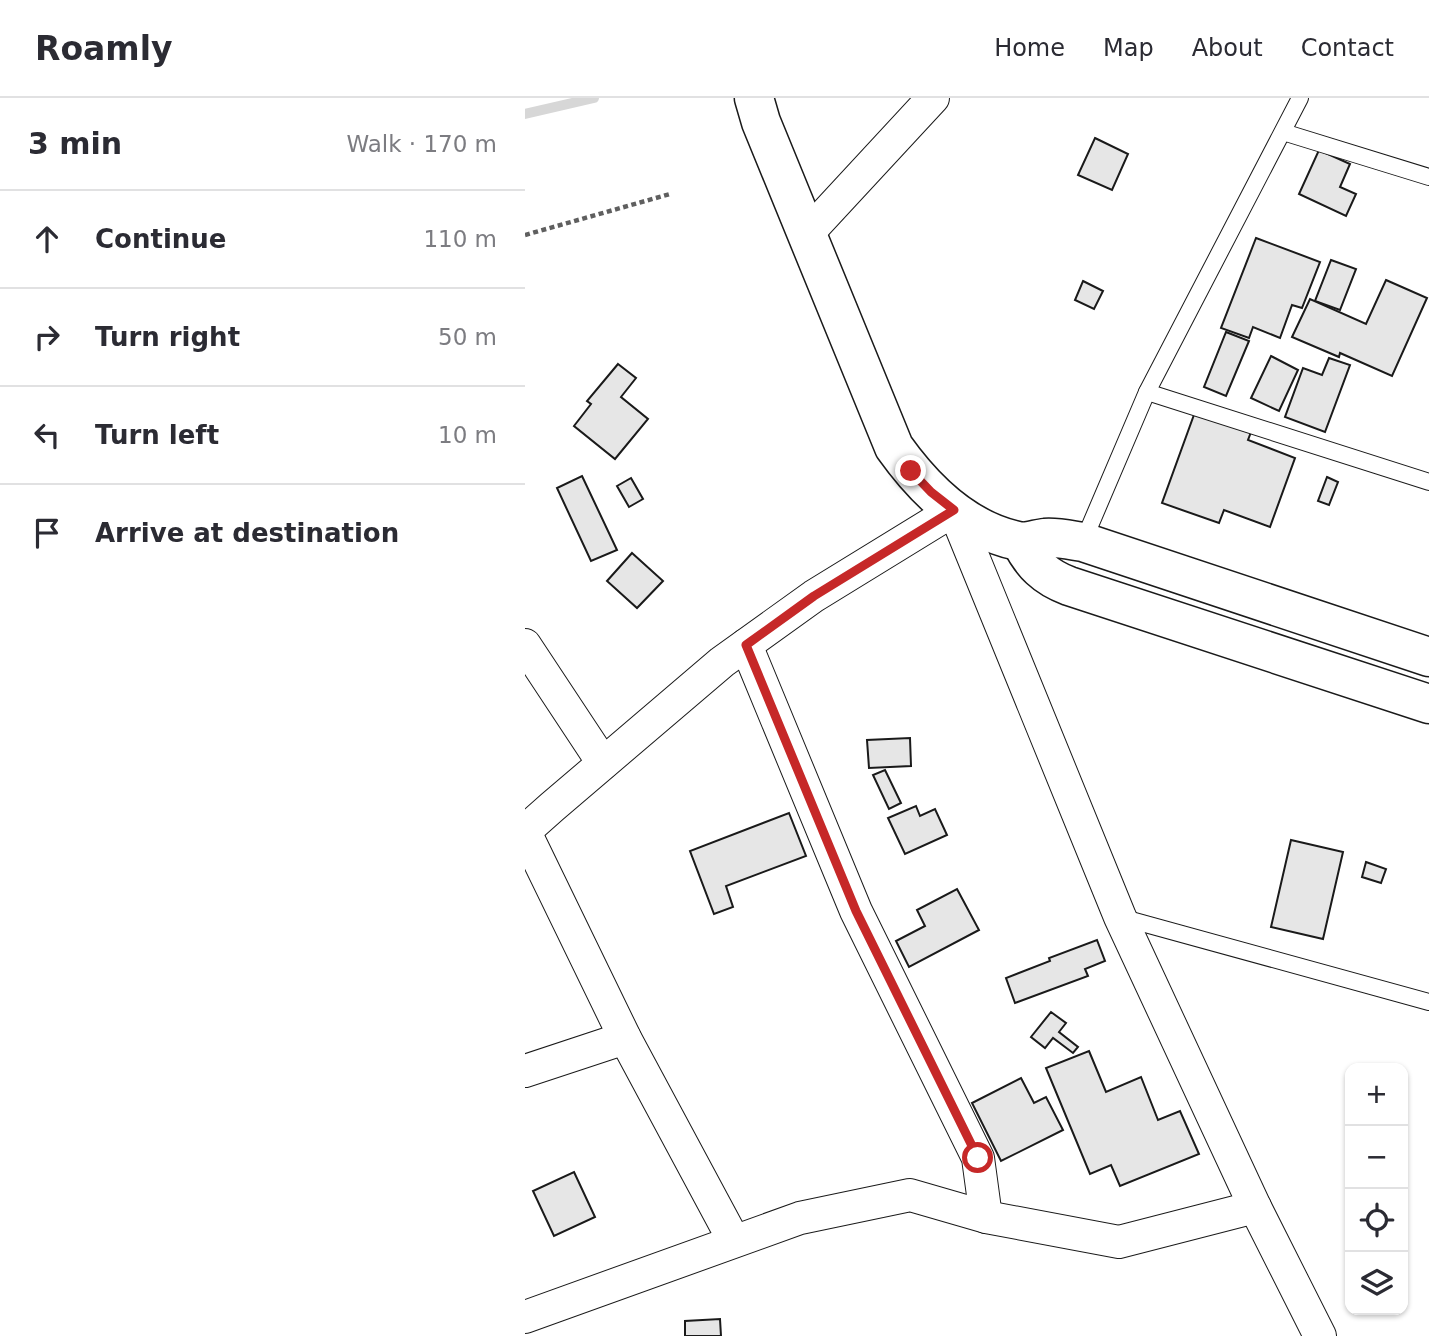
<!DOCTYPE html>
<meta charset="utf-8">
<style>
:root{--surface:#fff;--page:#f7f7f7;--text:#2b2b33;--muted:#7c7c81;--line:#e1e1e2}
body{margin:0;font-family:"DejaVu Sans",sans-serif;background:var(--page);color:var(--text)}
.controls{position:absolute;right:21px;bottom:21px;display:grid;overflow:hidden;border-radius:14px;box-shadow:0 2px 5px #0004}
.controls button{width:63px;height:63px;display:grid;place-items:center;padding:0;border:0;border-bottom:2px solid var(--line);background:var(--surface);color:var(--text);font:35px sans-serif}
.stop{position:absolute;width:21px;height:21px;margin:-16px;border:5px solid #c62828;border-radius:50%;background:#fff}
.stop.end{background:#c62828;border-color:#fff;box-shadow:0 2px 7px #0008}
.list{margin:0;padding:0;list-style:none}
h2{display:flex;justify-content:space-between;align-items:center;height:91px;margin:0;padding:0 28px;font-size:30px}
h2 small{font-size:23px;font-weight:400;color:var(--muted)}
.list li{display:grid;grid-template-columns:46px 1fr auto;gap:21px;align-items:center;box-sizing:border-box;height:98px;padding:0 28px;border-top:2px solid var(--line)}
.list b{display:block;font-size:26px;white-space:nowrap}
.list em{font-size:23px;font-style:normal;color:var(--muted)}
.icon{flex:none;width:38px;height:38px;fill:none;stroke:currentColor;stroke-width:2;stroke-linecap:round;stroke-linejoin:round}
.map{position:relative;flex:none;width:904px;height:1238px;overflow:hidden}
header{display:flex;align-items:center;gap:42px;box-sizing:border-box;height:98px;padding:0 35px;background:var(--surface);border-bottom:2px solid var(--line)}
header strong{font-size:33px}
nav{display:flex;gap:38px;margin-inline-start:auto;font-size:24px}
main{display:flex}
aside{flex:1;background:var(--surface)}
.map>svg:first-child{display:block}
.lines{fill:none;stroke-linecap:round;stroke-linejoin:round}
.stream{stroke:#d7d7d7;stroke-width:10}
.building{fill:#e6e6e6;stroke:#1a1a1a;stroke-width:2}
.lane-casing{stroke:#1a1a1a;stroke-width:18}
.street-casing{stroke:#1a1a1a;stroke-width:34}
.primary-casing{stroke:#1a1a1a;stroke-width:41}
.path{stroke:#5f5f5f;stroke-width:4.5;stroke-dasharray:5 3.5;stroke-linecap:butt}
.lane{stroke:#fff;stroke-width:16}
.street{stroke:#fff;stroke-width:32}
.primary{stroke:#fff;stroke-width:38}
.route{stroke:#c62828;stroke-width:9}
</style>
<header>
<strong>Roamly</strong>
<nav><a>Home</a><a>Map</a><a>About</a><a>Contact</a></nav>
</header>
<main>
<aside>
<h2>3 min<small>Walk · 170 m</small></h2>
<ul class="list">
<li><svg class="icon" aria-label="ahead" viewBox="0 0 24 24"><path d="M12 20V5M6 11l6-6 6 6"/></svg><div><b>Continue</b></div><em>110 m</em></li>
<li><svg class="icon" aria-label="right" viewBox="0 0 24 24"><path d="M7 20v-9h11M14 6l5 5-5 5"/></svg><div><b>Turn right</b></div><em>50 m</em></li>
<li><svg class="icon" aria-label="left" viewBox="0 0 24 24"><path d="M17 20v-9H6M10 6l-5 5 5 5"/></svg><div><b>Turn left</b></div><em>10 m</em></li>
<li><svg class="icon" aria-label="arrive" viewBox="0 0 24 24"><path d="M6 21V4h12l-3 4 3 4H6"/></svg><div><b>Arrive at destination</b></div></li>
</ul>
</aside>
<div class="map">
<svg width="904" height="1238" viewBox="0 0 904 1238">
<rect width="100%" height="100%" fill="#fff"/>
<g class="lines">
<polyline class="stream" points="0,16 69,0"/>
</g>
<g class="building">
<polygon points="570,40 603,56 587,92 553,77"/>
<polygon points="794,52 825,66 815,89 831,96 821,118 774,96"/>
<polygon points="731,140 795,164 777,210 767,207 755,240 728,229 724,240 696,230"/>
<polygon points="806,162 831,171 815,212 790,203"/>
<polygon points="861,182 902,200 867,278 815,255 814,259 767,239 785,201 841,226"/>
<polygon points="558,183 578,193 569,211 550,202"/>
<polygon points="701,234 724,243 701,298 679,289"/>
<polygon points="746,258 773,272 754,313 726,300"/>
<polygon points="804,260 825,267 800,334 760,319 778,270 797,277"/>
<polygon points="93,266 111,280 96,299 123,321 90,361 49,328 66,306 62,303"/>
<polygon points="670,314 726,334 723,342 770,360 745,429 699,412 694,425 637,405"/>
<polygon points="57,378 92,452 66,463 32,390"/>
<polygon points="802,379 813,384 804,407 793,403"/>
<polygon points="106,380 118,401 104,409 92,388"/>
<polygon points="107,455 138,483 112,510 82,483"/>
<polygon points="385,640 386,668 344,670 342,642"/>
<polygon points="360,672 376,705 364,711 348,677"/>
<polygon points="391,708 395,718 410,711 422,737 380,756 363,720"/>
<polygon points="264,715 281,758 201,788 208,809 189,816 165,753"/>
<polygon points="766,742 818,754 798,841 746,829"/>
<polygon points="841,764 861,771 856,785 837,779"/>
<polygon points="432,791 454,832 384,869 371,843 400,828 392,812"/>
<polygon points="572,842 580,863 560,871 563,878 490,905 481,880 525,863 524,860"/>
<polygon points="526,914 541,925 534,934 553,949 548,955 528,940 520,950 506,939"/>
<polygon points="564,953 581,994 616,979 633,1022 655,1013 674,1056 595,1088 586,1067 565,1076 521,970"/>
<polygon points="496,980 509,1005 521,999 538,1032 476,1063 447,1005"/>
<polygon points="49,1074 70,1119 29,1138 8,1093"/>
<polygon points="195,1221 196,1238 160,1238 160,1223"/>
</g>
<g class="lines">
<g class="lane-casing">
<g id="lane">
<polyline points="758,34 904,79"/>
<polyline points="622,294 904,384"/>
<polyline points="558,444 622,294 775,0"/>
<polyline points="595,819 904,904"/>
</g>
</g>
<g class="street-casing">
<g id="street">
<polyline points="282,136 408,0"/>
<polyline points="0,547 78,665"/>
<polyline points="221,547 331,813 453,1060 461,1119"/>
<polyline points="0,733 27,709 197,564 289,498 429,412 595,819 730,1109 795,1238"/>
<polyline points="0,734 100,940 209,1143"/>
<polyline points="0,973 100,940"/>
<polyline points="0,1219 275,1120 385,1097 461,1119 594,1144 730,1109"/>
</g>
</g>
<g class="primary-casing">
<g id="primary">
<path d="M229,0L236,24L369,349C399,391 440,432 493,443C501,445 511,441 520,440C532,439 545,442 558,444L904,559"/>
<path d="M496,444C507,466 520,479 544,488L904,606"/>
</g>
</g>
<polyline class="path" points="0,137 145,96"/>
<use href="#lane" class="lane"/>
<use href="#street" class="street"/>
<use href="#primary" class="primary"/>
</g>
<g class="lines">
<polyline class="route" points="386,373 406,394 429,412 289,498 221,547 331,813 453,1060"/>
</g>
</svg>
<div class="controls">
<button>+</button>
<button>−</button>
<button><svg class="icon" aria-label="locate" viewBox="0 0 24 24"><circle cx="12" cy="12" r="6"/><path d="M12 2v4M12 18v4M2 12h4M18 12h4"/></svg></button>
<button><svg class="icon" aria-label="layers" viewBox="0 0 24 24"><path d="M12 4l9 5-9 5-9-5zM3 14l9 5 9-5"/></svg></button>
</div>
<div class="stop" style="left:453px;top:1060px"></div>
<div class="stop end" style="left:386px;top:373px"></div>
</div>
</main>
